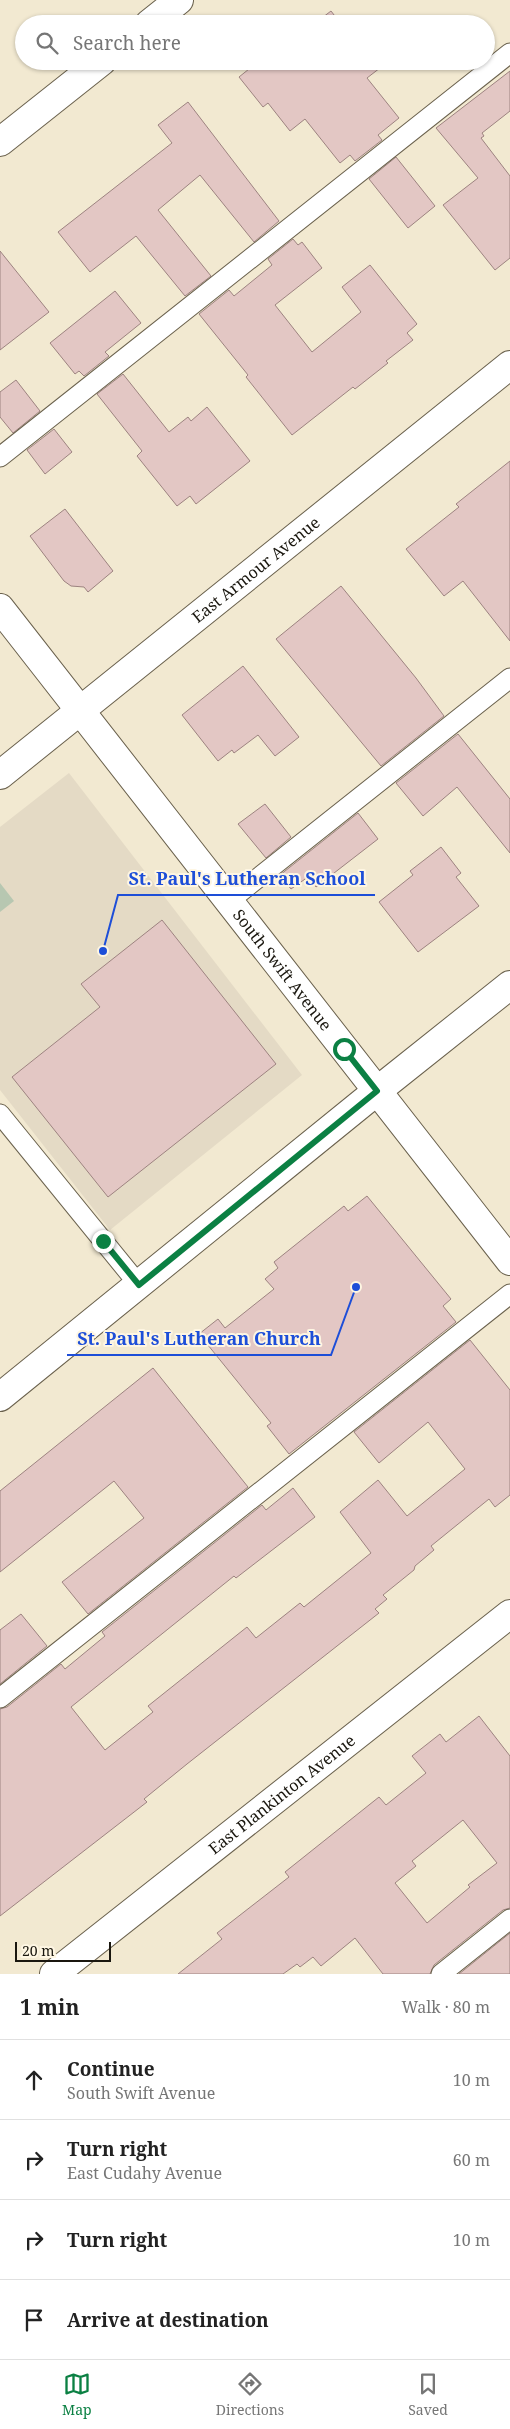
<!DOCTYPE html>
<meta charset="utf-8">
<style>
:root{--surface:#fff;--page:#f2f2f2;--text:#222;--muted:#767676;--line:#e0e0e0;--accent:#0b8043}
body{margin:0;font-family:"Noto Serif",serif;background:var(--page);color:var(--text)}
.scale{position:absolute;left:15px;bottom:12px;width:96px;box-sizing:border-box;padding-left:5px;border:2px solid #1a170f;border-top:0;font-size:14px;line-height:18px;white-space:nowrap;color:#1a170f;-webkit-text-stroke:4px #fef6e3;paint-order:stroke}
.stop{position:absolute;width:15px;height:15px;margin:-11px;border:4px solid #0b8043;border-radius:50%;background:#fff}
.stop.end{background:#0b8043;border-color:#fff;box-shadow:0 1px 5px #0008}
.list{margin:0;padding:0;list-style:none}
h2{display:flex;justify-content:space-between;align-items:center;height:65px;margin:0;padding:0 20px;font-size:21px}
h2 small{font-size:16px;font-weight:400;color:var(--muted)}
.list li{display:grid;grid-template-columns:32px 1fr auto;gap:15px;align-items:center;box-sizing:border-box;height:80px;padding:0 20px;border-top:1px solid var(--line)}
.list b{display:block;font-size:19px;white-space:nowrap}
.list p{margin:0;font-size:16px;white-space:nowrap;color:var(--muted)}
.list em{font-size:16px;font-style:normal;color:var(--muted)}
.icon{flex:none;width:28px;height:28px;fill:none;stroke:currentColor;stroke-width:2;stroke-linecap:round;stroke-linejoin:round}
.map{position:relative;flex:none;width:510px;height:1974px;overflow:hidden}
.search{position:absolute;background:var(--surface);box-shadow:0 1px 4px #0004;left:15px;right:15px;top:15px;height:55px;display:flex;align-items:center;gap:12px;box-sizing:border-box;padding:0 18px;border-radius:28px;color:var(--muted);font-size:19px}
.sheet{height:385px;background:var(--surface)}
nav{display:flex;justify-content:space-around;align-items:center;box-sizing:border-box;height:70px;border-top:1px solid var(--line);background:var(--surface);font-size:14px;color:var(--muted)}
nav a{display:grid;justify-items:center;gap:2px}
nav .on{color:var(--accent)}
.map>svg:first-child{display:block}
.education{fill:#e4dac5}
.green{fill:#b7c7b1}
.building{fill:#e3c7c4;stroke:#9d8380;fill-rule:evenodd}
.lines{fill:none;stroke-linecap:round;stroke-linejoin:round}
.service-casing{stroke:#6a614d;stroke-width:21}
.minor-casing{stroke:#6a614d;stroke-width:30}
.service{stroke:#fff;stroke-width:19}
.minor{stroke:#fff;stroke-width:28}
.route{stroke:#0b8043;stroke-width:6}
.labels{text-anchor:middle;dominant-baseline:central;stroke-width:4;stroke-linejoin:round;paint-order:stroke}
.street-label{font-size:16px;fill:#1a170f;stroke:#fef6e3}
.leader{fill:none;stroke:#1d4ed8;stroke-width:2}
.callout-dot{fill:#1d4ed8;stroke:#fef6e3;stroke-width:2}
.callout-label{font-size:18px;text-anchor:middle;font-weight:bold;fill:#1d4ed8;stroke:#fef6e3;stroke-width:4;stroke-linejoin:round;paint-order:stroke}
</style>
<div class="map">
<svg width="510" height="1974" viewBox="0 0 510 1974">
<rect width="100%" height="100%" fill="#f2e9d1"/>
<polygon class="education" points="69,773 302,1075 110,1230 0,1090 0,827"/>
<polygon class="green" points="0,883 14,901 0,912"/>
<g class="building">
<polygon points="331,11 341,24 314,24"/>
<polygon points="259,61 389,61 367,78 399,118 378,135 382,140 355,161 350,155 340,163 305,119 290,131 268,103 263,107 239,77"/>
<polygon points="510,71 510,111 482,133 484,136 481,138 510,176 510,258 495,270 443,205 478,178 436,128"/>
<polygon points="188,102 279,221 254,242 200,175 158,210 211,276 185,296 136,236 90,272 58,232 172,143 158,125"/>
<polygon points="396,157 435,206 408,228 369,179"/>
<polygon points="293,239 298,245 302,242 322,268 275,305 312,352 361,312 342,287 370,265 417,324 407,333 413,340 386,361 388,363 355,389 353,387 292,435 246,377 248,375 199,314 229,290 234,296 272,265 268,259"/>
<polygon points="0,251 49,312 0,350"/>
<polygon points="115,291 141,323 105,352 109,356 84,376 79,371 75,374 50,343"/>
<polygon points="123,374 169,432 188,417 191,421 207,407 250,461 196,504 190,496 177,506 137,456 142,451 97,394"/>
<polygon points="16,380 40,411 13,433 0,417 0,392"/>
<polygon points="54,429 72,452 45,474 27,450"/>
<polygon points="510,461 510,641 463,581 444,596 406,549 459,507 456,504"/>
<polygon points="65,509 113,571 88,592 84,587 71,586 64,581 30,536"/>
<polygon points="341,586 416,678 444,716 381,766 276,639"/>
<polygon points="243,666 299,737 275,756 258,735 234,753 232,750 218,761 182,715"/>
<polygon points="458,734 510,799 510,853 457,787 423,816 396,783"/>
<polygon points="265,804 291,837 266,858 238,824"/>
<polygon points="358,813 378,839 316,887 308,877 291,889 280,875"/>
<polygon points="441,847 461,873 456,877 479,906 418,952 379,902 413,875 410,871"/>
<polygon points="162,920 276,1064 108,1197 12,1077 100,1007 81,984"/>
<polygon points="367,1196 451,1299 443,1306 456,1322 289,1454 267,1426 271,1423 199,1334 218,1319 225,1328 274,1289 265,1279 278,1268 274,1262 344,1206 348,1211"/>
<polygon points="470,1340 510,1390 510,1495 495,1507 489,1499 431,1546 434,1550 415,1566 414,1570 383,1595 387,1599 375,1609 379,1613 187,1764 144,1799 147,1802 0,1916 0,1709 7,1707 61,1664 65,1669 105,1636 102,1632 262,1505 266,1510 293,1488 315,1517 236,1578 234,1576 71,1707 105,1750 153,1712 148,1706 247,1627 256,1638 300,1603 304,1607 371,1553 340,1512 378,1480 407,1516 465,1469 428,1422 379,1463 354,1432"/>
<polygon points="153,1368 248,1487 88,1614 62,1582 144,1518 114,1481 0,1572 0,1491"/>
<polygon points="21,1614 47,1646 0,1684 0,1630"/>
<path d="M479,1716L510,1756V1908L503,1910L434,1965L430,1974H383L355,1938L321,1966L313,1957L300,1967L297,1964L283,1974H178L222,1939L217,1933L289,1877L285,1872L379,1797L386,1805L426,1773L412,1756L440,1734L446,1742ZM463,1820L497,1863L468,1885L470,1887L427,1923L395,1883L416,1866L412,1861Z"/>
<polygon points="510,1933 510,1974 459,1974"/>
</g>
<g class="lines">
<g class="service-casing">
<g id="service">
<polyline points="0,457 510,53"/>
<polyline points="229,901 510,678"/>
<polyline points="0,1114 139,1285"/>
<polyline points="0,1698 510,1294"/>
<polyline points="441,1974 510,1919"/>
</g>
</g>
<g class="minor-casing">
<g id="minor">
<polyline points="149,24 179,0"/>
<polyline points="0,142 102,61"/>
<path id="s1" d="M0,608L510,1261"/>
<path id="s2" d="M0,775L510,365"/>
<polyline points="0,1397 377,1091 510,985"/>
<path id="s3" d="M54,1974L510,1614"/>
</g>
</g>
<use href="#service" class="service"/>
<use href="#minor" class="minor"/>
</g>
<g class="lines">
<polyline class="route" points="103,1241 139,1285 377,1091 344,1049"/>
</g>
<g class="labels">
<g class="street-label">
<text stroke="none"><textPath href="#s2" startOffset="328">East Armour Avenue</textPath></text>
<text stroke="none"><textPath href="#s1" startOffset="459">South Swift Avenue</textPath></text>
<text stroke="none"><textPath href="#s3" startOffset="290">East Plankinton Avenue</textPath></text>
</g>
</g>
<path class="leader" d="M103 951L118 895H375M356 1287L331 1355H67"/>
<g class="callout-dot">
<circle cx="103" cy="951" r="5"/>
<circle cx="356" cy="1287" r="5"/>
</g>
<g class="callout-label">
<text x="247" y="885">St. Paul's Lutheran School</text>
<text x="199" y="1345">St. Paul's Lutheran Church</text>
</g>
</svg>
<div class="scale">20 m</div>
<div class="stop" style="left:344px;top:1049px"></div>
<div class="stop end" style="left:103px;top:1241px"></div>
<div class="search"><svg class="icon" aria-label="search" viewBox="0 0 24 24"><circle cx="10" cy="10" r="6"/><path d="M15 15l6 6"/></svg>Search here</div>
</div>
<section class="sheet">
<h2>1 min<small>Walk · 80 m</small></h2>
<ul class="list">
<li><svg class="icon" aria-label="ahead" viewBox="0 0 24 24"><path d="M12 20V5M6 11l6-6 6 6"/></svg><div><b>Continue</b><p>South Swift Avenue</p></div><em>10 m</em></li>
<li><svg class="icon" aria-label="right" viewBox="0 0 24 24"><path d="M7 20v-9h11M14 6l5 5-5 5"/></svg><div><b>Turn right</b><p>East Cudahy Avenue</p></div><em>60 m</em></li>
<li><svg class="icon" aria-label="right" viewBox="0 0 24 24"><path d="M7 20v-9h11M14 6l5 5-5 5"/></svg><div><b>Turn right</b></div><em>10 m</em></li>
<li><svg class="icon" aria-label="arrive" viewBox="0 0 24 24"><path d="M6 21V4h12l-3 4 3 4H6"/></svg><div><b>Arrive at destination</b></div></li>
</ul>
</section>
<nav>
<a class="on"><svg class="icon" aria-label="map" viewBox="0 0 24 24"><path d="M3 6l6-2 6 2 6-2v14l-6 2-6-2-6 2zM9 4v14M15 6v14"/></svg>Map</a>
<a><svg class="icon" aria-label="directions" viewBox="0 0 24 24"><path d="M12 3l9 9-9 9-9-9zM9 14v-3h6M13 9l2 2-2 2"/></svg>Directions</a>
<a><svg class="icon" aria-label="saved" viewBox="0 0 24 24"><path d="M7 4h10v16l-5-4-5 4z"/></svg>Saved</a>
</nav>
